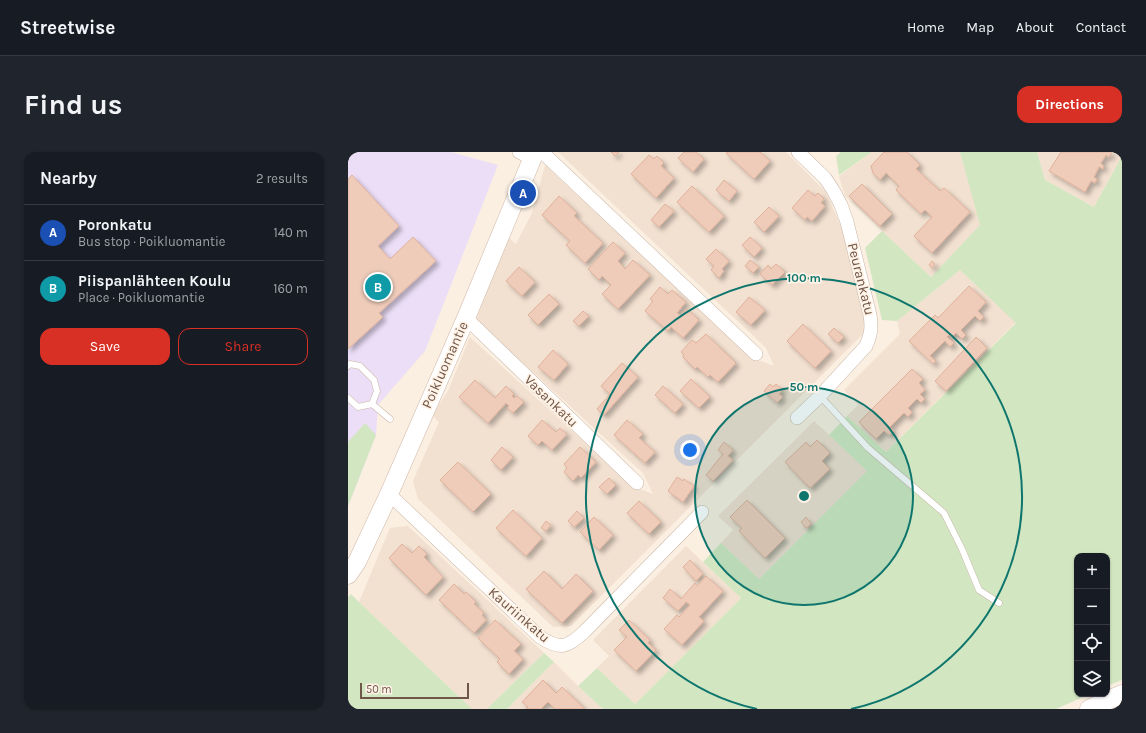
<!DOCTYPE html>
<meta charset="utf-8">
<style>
:root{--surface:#171b24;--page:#20242c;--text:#f1f3f6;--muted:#9ea1a6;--line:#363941;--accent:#d93025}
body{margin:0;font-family:Karla,sans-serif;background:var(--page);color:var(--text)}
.controls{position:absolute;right:12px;bottom:12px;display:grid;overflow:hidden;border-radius:8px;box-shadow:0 1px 3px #0004}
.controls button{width:36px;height:36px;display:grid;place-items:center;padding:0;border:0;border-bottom:1px solid var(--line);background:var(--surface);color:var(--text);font:20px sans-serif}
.scale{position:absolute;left:12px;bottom:10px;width:109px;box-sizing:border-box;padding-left:4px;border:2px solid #705549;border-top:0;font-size:11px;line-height:14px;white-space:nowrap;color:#705549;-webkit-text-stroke:3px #fef3e6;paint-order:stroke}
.you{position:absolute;left:342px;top:298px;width:14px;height:14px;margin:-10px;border:3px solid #fff;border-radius:50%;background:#1a73e8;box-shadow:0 0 0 6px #1a73e833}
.badge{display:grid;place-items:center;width:26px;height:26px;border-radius:50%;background:var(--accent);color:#fff;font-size:13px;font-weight:700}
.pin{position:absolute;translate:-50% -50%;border:2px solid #fff;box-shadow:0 1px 4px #0006}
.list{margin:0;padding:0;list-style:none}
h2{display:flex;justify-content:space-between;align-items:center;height:52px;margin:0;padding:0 16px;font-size:17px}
h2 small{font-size:13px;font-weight:400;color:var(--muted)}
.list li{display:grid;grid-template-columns:26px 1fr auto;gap:12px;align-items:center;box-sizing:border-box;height:56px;padding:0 16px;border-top:1px solid var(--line)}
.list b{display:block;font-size:15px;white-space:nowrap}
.list p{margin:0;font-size:13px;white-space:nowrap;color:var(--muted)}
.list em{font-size:13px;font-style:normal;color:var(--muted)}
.actions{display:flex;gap:8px;padding:12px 16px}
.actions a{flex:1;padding:9px 0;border:1px solid var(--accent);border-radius:12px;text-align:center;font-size:14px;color:var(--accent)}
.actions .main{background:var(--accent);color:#fff}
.icon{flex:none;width:22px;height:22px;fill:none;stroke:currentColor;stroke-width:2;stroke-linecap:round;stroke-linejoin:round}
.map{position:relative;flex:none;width:774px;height:557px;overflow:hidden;border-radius:12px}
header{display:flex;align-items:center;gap:24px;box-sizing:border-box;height:56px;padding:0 20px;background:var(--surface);border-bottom:1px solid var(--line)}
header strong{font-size:19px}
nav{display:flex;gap:22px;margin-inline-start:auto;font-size:14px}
.intro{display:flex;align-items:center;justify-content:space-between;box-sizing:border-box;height:96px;padding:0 24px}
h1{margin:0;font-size:28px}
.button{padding:10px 18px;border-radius:12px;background:var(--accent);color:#fff;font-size:14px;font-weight:700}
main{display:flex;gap:24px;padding:0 24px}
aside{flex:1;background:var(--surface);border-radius:12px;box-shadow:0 1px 3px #0004}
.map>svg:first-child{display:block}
.residential{fill:#f2e0d0}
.education{fill:#ecdef7}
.green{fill:#d2e7c1}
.building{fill:#efccba;stroke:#e0b19b;filter:url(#shadow)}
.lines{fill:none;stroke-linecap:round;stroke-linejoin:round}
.lane-casing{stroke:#cab6a8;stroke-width:7}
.street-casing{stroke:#cab6a8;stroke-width:14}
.secondary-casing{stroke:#d0b8a9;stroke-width:19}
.lane{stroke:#fff;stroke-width:6}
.street{stroke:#fff;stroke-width:13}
.secondary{stroke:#fff;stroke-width:18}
.ring{fill:none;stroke:#0f766e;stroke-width:2}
.labels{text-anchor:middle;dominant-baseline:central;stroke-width:3.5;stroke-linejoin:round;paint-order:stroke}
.street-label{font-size:14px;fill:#705549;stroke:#fef3e6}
.centre{fill:#0f766e;stroke:#fef3e6;stroke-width:2}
.ring-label{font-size:12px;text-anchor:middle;font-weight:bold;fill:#0f766e;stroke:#fef3e6;stroke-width:3.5;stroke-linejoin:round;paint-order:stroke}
</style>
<header>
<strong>Streetwise</strong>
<nav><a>Home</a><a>Map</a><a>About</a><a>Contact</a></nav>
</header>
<div class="intro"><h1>Find us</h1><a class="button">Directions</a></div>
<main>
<aside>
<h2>Nearby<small>2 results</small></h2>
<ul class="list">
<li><span class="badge" style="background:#1a4fb4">A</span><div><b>Poronkatu</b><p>Bus stop · Poikluomantie</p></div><em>140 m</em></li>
<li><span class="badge" style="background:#0f9aa8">B</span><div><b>Piispanlähteen Koulu</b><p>Place · Poikluomantie</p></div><em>160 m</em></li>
</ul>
<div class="actions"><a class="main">Save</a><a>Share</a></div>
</aside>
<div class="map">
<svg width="774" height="557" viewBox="0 0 774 557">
<defs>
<filter id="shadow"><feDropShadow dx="3.5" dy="3.5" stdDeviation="2" flood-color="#0004"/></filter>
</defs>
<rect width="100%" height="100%" fill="#fbefe1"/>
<g class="residential">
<polygon points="210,0 438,0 478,40 495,79 505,106 518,179 223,474 205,475 70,347 65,329 91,270 84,263 100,239 122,185 284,334 305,342 295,321 128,168 160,85 168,92 184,61 197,13 402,205 426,214 418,196"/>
<polygon points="524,0 612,0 633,73 583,125 497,44 491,24"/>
<polygon points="689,0 774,0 774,4 746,55 697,28"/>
<polygon points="612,118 668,170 538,300 499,264 510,253 496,238 552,182 549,169"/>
<polygon points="466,269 520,319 411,427 373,391 385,378 370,364"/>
<polygon points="60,374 196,501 139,557 124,557 11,450 42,376"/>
<polygon points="338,394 393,446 287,552 249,516 261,504 245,488"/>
<polygon points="206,510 230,534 255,557 159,557"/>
</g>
<polygon class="education" points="0,0 103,0 150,13 77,199 30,253 28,283 0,354"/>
<g class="green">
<polygon points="493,0 524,0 491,23 488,4"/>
<polygon points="612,0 689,0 697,28 746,55 774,4 774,528 759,534 759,404 729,404 729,542 742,542 708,557 255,557 230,534 249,516 287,552 393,446 355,410 373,391 411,427 519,319 481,283 499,264 538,300 668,171 612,118 549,169 534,168 517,96 534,79 583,125 632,73"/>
<polygon points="17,271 28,283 0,354 0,290"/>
<polygon points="3,442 11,450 124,557 0,557 0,445"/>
<polygon points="196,501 206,510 159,557 139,557"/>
</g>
<g class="building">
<polygon points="263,0 271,0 267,4"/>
<polygon points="336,0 348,0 356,7 345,20 330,6"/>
<polygon points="379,0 412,0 422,9 406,27 378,1"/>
<polygon points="536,0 559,0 572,13 568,17 592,39 596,36 622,60 584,101 566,84 584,65 577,58 573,62 548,38 551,34 538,21 532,28 525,21 523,14"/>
<polygon points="713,0 764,0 761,5 758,3 753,11 756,14 755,17 751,15 746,25 749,27 747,31 743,29 737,40 701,19"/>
<polygon points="301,3 306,7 309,4 316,11 313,14 326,26 308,46 283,22"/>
<polygon points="4,23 51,74 30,94 42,107 65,85 88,109 31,161 35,165 0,197 0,27"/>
<polygon points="376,28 389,39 381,49 368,38"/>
<polygon points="514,32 544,62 532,74 501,44"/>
<polygon points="344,34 376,64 361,80 329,50"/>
<polygon points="460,38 467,44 470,41 476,47 473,51 477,54 464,69 459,65 457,68 444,56"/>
<polygon points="211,44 229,61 226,64 255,91 237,111 218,93 222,89 194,63"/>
<polygon points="317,52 326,59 311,75 303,68"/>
<polygon points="421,55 431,64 416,80 406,70"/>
<polygon points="402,85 414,96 406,105 394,93"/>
<polygon points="265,90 277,101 270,109 277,117 285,108 302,123 270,157 254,142 263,133 254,124 251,128 240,117"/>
<polygon points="368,97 381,109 374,117 376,119 371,126 363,118 366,114 358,107"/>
<polygon points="402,108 411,115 405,121 397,114"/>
<polygon points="584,109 587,112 584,116 581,113"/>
<polygon points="428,112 437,120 424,133 412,122 420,113 423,117"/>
<polygon points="171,115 187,130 174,144 158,129"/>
<polygon points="621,134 638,150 630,159 636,165 632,169 627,164 613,178 618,183 614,187 608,181 604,185 601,183 599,185 606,191 602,195 597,189 582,204 588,209 585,212 561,189 587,163 590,166"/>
<polygon points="312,135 320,142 324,138 338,150 329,161 333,164 339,157 351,168 335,186 323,175 320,179 297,159 305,149 302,147"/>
<polygon points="201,142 211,152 190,173 180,163"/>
<polygon points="401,145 417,158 403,173 388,160"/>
<polygon points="235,159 241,164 231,174 225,169"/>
<polygon points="455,172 483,199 467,216 439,189"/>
<polygon points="486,176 496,185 490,191 480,182"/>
<polygon points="358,182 388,211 370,230 362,223 360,225 349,215 347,217 335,205 336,203 333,200 344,188 348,191"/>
<polygon points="628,185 639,196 598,239 587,229"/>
<polygon points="205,198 220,212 206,228 190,215"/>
<polygon points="274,211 290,225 256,263 249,257 262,242 253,234"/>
<polygon points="564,217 575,227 571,231 577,238 572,242 577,247 573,251 569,247 560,256 564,260 560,265 556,261 542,275 546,279 541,283 536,279 528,287 511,270"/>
<polygon points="343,227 362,245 351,256 332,239"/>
<polygon points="127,228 147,246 158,234 166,242 164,244 166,246 169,244 176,250 165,261 159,256 161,254 158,251 140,271 111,245"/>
<polygon points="422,232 425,235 428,232 435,238 431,242 435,245 429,251 416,239"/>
<polygon points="315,234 335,252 327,261 307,243"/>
<polygon points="194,268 208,280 212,276 219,282 204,298 194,289 190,293 180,284"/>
<polygon points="279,268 295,282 291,286 307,300 297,311 266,283"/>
<polygon points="469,288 482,301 474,309 482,317 462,336 437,310 458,290 462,295"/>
<polygon points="376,290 385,298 380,304 385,308 365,329 358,323 375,302 370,298"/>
<polygon points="154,295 165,305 153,318 143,308"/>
<polygon points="232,295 248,310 233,326 230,323 225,329 216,320 219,316 216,312"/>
<polygon points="110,310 143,342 125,360 92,328"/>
<polygon points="329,325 335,329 336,327 346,334 335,350 320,339"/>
<polygon points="261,326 268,333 259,342 251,335"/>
<polygon points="399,348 437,386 417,406 391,379 394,376 382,365"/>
<polygon points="291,349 313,370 301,382 279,361"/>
<polygon points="165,358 194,386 178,404 148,376"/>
<polygon points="229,359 236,366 226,375 220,369"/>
<polygon points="246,365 265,383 251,398 232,380"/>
<polygon points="458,365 463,372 458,376 453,370"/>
<polygon points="198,369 203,373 198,379 193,376"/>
<polygon points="54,392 64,401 71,394 79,402 76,405 95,425 78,443 41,406"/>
<polygon points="342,408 355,422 348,429 335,415"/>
<polygon points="196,419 214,437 228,422 245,439 214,471 178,437"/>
<polygon points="358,424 375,439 351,465 356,469 334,493 316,477 329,463 331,465 342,453 338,450 330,459 315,446 322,437 333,447 347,431 349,434"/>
<polygon points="106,432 116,442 118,440 128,450 126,452 136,461 134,463 138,468 126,481 91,448"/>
<polygon points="147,468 173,492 166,499 175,507 161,522 149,510 152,507 130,486"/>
<polygon points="281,468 302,488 300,491 308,498 288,519 266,498 279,485 271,478"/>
<polygon points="195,528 208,541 214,535 237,557 207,557 200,550 193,557 178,557 180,555 174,550"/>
</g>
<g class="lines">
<g class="lane-casing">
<g id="lane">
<polyline points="0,214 2,212 12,214 26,228 29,239 24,252"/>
<polyline points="472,244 520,296 596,361 614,397 631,438 651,451"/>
<polyline points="0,246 10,255 24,252"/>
<polyline points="24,252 42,267"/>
</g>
</g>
<g class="street-casing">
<g id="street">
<polyline points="171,0 185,7"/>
<polyline points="194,0 408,202"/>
<polyline points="118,166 289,331"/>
<path d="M449,266L472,244L518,194C523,183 524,175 522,163L499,70L493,53L485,38L477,26L450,0"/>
<path d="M41,342L192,485C212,498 219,496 236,480L354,360"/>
</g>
</g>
<g class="secondary-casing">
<g id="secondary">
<polyline points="0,423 9,410 41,342 118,166 187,0"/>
<polyline points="741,557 774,542"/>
</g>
</g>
<use href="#lane" class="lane"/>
<use href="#street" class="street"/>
<use href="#secondary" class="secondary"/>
</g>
<circle cx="456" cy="344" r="109" fill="#0f766e" fill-opacity=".12"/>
<g class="ring">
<circle cx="456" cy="344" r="109"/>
<path d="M409 557A218 218 0 1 1 503 557"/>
</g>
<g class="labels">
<g class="street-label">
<text transform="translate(513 127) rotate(76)">Peurankatu</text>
<text transform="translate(97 213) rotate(-66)">Poikluomantie</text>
<text transform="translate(203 249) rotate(44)">Vasankatu</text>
<text transform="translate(171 463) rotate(41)">Kauriinkatu</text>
</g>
</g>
<circle cx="456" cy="344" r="6" class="centre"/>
<g class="ring-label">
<text x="456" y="130">100 m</text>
<text x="456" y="239">50 m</text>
</g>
</svg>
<div class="controls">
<button>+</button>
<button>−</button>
<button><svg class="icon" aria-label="locate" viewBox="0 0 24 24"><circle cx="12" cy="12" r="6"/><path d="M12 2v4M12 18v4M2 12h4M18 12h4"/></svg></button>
<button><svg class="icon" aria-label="layers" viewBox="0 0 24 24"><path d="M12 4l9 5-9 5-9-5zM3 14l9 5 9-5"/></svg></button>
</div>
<div class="scale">50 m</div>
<div class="you"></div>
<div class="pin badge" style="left:175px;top:41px;background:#1a4fb4">A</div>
<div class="pin badge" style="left:30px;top:135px;background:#0f9aa8">B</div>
</div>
</main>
